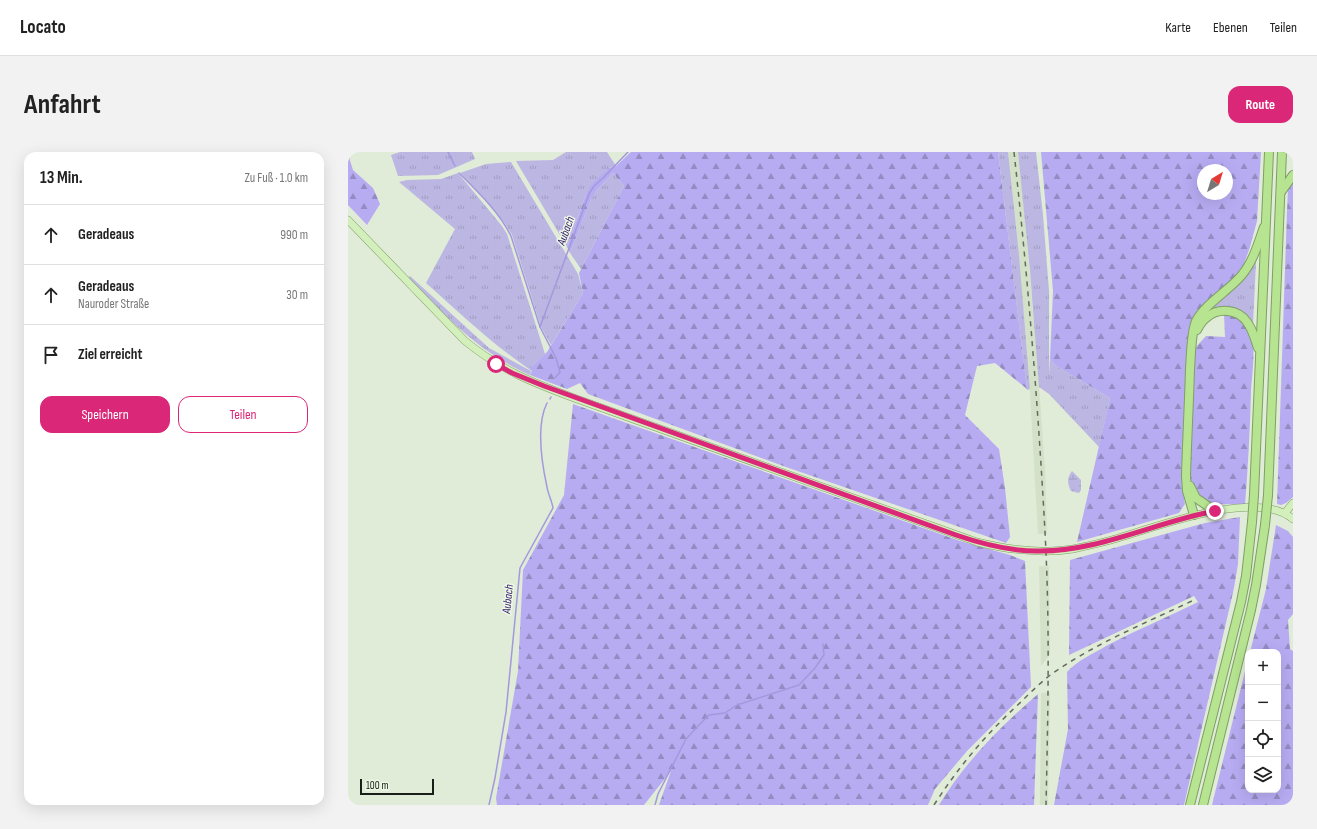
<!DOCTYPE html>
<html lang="de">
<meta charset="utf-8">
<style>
:root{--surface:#fff;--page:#f2f2f2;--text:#222;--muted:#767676;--line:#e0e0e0;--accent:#db2777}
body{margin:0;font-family:"Sofia Sans Condensed",sans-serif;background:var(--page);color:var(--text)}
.controls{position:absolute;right:12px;bottom:12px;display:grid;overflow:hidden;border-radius:8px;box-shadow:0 4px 16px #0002}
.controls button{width:36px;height:36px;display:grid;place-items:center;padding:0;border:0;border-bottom:1px solid var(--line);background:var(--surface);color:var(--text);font:20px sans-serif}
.compass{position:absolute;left:849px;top:12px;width:36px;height:36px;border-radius:50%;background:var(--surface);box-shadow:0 4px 16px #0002;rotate:38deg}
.scale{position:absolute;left:12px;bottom:10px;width:74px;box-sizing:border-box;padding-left:4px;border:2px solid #1a1e18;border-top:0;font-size:11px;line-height:14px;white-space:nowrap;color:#1a1e18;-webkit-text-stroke:3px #edf8e5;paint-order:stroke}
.stop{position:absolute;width:12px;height:12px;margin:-9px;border:3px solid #db2777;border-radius:50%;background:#fff}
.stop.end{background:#db2777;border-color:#fff;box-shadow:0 1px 4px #0008}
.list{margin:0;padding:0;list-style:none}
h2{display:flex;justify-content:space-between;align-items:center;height:52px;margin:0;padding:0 16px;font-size:17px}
h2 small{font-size:13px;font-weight:400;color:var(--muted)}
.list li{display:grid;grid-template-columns:26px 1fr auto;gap:12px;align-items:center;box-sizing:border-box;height:60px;padding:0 16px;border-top:1px solid var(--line)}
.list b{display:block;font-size:15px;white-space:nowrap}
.list p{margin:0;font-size:13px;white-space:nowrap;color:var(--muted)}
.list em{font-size:13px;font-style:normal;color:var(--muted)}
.actions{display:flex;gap:8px;padding:12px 16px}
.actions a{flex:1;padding:9px 0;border:1px solid var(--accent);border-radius:12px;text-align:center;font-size:14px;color:var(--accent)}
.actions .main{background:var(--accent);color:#fff}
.icon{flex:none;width:22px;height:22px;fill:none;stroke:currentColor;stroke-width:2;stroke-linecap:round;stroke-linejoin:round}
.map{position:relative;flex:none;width:945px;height:653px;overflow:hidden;border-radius:12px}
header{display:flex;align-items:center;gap:24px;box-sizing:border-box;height:56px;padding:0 20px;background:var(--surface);border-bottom:1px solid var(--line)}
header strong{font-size:19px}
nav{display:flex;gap:22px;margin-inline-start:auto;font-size:14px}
.intro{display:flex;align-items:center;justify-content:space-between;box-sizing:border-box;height:96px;padding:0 24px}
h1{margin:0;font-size:28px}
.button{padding:10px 18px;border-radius:12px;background:var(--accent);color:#fff;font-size:14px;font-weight:700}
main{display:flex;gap:24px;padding:0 24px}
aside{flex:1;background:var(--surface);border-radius:12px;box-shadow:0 4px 16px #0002}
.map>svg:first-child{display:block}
.built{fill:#d3e1c8}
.grass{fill:url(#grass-tufts)}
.forest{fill:url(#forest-firs);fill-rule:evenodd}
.wetland{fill:url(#wetland-marsh)}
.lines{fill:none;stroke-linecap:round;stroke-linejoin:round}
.stream{stroke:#a498dd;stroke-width:1.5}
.primary-casing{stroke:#7f9f66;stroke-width:8}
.highway-casing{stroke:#7f9f66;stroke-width:10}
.primary{stroke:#d3efbc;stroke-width:7}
.highway{stroke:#b6e490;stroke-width:8}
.rail{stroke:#646a5f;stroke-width:1.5;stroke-dasharray:5 5;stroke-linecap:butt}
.highway-bridge-casing{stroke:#7f9f66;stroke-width:10;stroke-linecap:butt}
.highway-bridge{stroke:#b6e490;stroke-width:8}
.route{stroke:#db2777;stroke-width:5}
.labels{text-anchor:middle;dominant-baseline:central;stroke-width:3;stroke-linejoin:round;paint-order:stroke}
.water-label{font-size:12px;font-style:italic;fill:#38206f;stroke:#edf8e5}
</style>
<header>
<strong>Locato</strong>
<nav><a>Karte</a><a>Ebenen</a><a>Teilen</a></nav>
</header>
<div class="intro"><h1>Anfahrt</h1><a class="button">Route</a></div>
<main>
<aside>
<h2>13 Min.<small>Zu Fuß · 1.0 km</small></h2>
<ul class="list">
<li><svg class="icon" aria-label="ahead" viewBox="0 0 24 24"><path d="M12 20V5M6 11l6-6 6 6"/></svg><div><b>Geradeaus</b></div><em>990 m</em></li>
<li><svg class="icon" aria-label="ahead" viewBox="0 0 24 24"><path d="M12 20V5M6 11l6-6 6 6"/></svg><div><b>Geradeaus</b><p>Nauroder Straße</p></div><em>30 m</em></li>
<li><svg class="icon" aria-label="arrive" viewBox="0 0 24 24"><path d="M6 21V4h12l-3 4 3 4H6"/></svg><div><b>Ziel erreicht</b></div></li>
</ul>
<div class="actions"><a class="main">Speichern</a><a>Teilen</a></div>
</aside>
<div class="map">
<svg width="945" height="653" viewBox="0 0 945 653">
<defs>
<pattern id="grass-tufts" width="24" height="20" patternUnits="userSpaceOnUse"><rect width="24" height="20" fill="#bcb6e2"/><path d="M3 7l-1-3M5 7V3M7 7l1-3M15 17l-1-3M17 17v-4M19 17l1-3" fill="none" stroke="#a19cc1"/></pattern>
<pattern id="forest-firs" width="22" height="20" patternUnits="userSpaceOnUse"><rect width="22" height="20" fill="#b7acf2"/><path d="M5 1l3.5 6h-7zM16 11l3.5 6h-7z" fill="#948bc3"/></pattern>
<pattern id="wetland-marsh" width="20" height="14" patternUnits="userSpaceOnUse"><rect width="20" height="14" fill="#bcb6e2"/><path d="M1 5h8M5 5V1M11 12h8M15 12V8" fill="none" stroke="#a19cc1"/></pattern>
</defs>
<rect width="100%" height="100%" fill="#e0ebd8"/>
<g class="built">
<polygon points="660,0 670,0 674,35 689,206 697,318 699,382 690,382 680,206"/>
<polygon points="691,414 701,415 701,430 702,502 693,514"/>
<polygon points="702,540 700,653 692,653 693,541"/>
</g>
<g class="grass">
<polygon points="52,0 124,0 127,7 90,23 50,24 43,3"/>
<polygon points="218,0 259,0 268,14 261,16 237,45 219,95 168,9 205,8"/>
<polygon points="650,0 660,0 671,103 682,237 679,238"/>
<polygon points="670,0 688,0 695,63 701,139 701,223 702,207 708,214 762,246 751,295 701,242 691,235 682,119"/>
<path d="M163,10L230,122L235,141L203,193L193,175L164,83C151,60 130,40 112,21L138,12Z"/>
<path d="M110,21L154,74L159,82L197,202L181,217C144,192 112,161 78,131L107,77L51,30L59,28L93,27Z"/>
<polygon points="265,21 276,34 233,117 222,101 243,47 249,38"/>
<polygon points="908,110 905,172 865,157 858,160 898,123"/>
<path d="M62,124L141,196L183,219L182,223C130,200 99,165 60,126Z"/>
</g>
<g class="forest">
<polygon points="283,0 650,0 679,237 647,211 629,214 617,263 651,297 657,336 662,385 658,391 438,315 240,242 232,231 219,237 182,223 184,219 181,217 199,200 235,141 231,121 276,34 265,21 249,38 243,47 222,101 219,95 237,45 243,33 261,16 268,14"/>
<path d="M693,0H913L909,69L902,95L896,112L888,124L842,176L834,332L837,352L831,361L729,390L762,246L708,214L702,207L705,139ZM855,18H879V42H855Z"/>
<polygon points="0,2 5,18 25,36 32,52 19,73 0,53"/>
<polygon points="945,28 945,345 938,351 933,353 929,352 939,59 940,38"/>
<path d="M876,162C886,163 895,167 901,177C909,193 904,222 903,240C902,278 900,315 897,353C887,352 860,354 853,348C844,340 843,328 841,318L847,196L858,184L877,185Z"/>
<polygon points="225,252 612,389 662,403 677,409 683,535 619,599 587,637 580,653 311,653 323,619 296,653 149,653 148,646 170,519 175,418 216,343"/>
<path d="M892,365L890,412L886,436L836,653H706L720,577L719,520C730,508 745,502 758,494C788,478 820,465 850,450L846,444L721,503L722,408L857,371Z"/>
<polygon points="928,373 940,379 945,385 945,462 940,468 942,497 945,499 945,653 864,653 900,507 900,638 930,638 930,500 902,500 918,437"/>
<path d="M690,542L686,653H591C617,610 652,575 690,542Z"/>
</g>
<path class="wetland" d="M724,319L733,328V338L731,341L723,339C719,331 719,326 724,319Z"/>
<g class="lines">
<g class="stream">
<polyline points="100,0 107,14"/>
<path d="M111,21C130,40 151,60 163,84L192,175"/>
<polyline points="207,226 212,220 208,206 192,175 241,42 246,34 255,26 280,0"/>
<polyline points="202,247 203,245"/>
<path d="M141,653L147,626L158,560L172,416L205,356C204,349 200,342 199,335C194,312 188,273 199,251"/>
<polyline points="307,653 310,642 338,587 350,574 361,563 377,561 389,553 451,533 467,516 476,503 475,492"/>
</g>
<g class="primary-casing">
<g id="primary">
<path d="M0,68L117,189C153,218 183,230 226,246L629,390C661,398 693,402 725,397C739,394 753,391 767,387C808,375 909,336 945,367"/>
<polyline points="937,361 945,351"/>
</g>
</g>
<g class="highway-casing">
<g id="highway">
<polyline points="933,40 945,23"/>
<path d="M849,178C851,174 854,169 858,166C870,155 890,157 899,170C905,178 907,187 910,196"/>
<polyline points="842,334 848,346 867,359"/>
<polyline points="906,343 921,0"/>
<polyline points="920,343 934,0"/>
<path d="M846,363L839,339L838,324C839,288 841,253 842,217C843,204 843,181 848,169C857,152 880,139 893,124C905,110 910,92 916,75"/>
<polyline points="842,653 893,450 898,424 904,370"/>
<polyline points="855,653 903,458 908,433 917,373"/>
</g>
</g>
<use href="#primary" class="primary"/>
<use href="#highway" class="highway"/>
<g class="rail">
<path d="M666,0C680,127 690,253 697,380C702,471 700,562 698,653"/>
<path d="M586,653C611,614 640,580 674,549C684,539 694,529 705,521C750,490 800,470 848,447"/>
</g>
<g class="highway-bridge-casing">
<g id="highway-bridge">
<polyline points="904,370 906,343"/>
<polyline points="917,373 920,343"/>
</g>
</g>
<use href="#highway-bridge" class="highway-bridge"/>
</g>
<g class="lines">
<path class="route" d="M148,212L164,221L196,234L608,383C634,392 661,399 689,399C751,400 807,370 867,359"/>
</g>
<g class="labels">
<g class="water-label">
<text transform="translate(218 79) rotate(-70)">Aubach</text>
<text transform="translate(160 447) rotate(-84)">Aubach</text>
</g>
</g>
</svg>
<div class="controls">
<button>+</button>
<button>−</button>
<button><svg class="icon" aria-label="locate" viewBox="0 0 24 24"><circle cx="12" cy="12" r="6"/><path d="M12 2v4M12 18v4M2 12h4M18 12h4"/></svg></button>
<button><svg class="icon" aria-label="layers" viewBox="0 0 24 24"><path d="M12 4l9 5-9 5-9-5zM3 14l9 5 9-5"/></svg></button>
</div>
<svg class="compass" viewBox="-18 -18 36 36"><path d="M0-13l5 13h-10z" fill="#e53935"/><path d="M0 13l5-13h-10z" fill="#767676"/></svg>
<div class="scale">100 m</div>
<div class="stop" style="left:148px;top:212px"></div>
<div class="stop end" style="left:867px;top:359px"></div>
</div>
</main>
